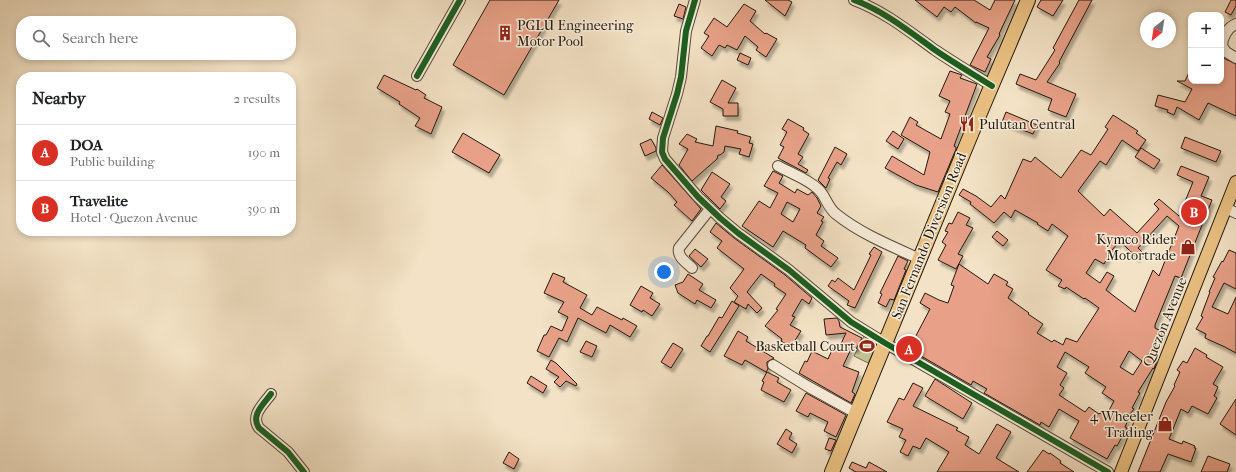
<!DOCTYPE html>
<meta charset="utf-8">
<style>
:root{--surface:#fff;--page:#f2f2f2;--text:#202124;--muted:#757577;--line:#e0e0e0;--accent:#d93025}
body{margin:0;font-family:"IM FELL French Canon",serif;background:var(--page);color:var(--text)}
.controls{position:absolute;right:12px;top:12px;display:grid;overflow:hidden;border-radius:8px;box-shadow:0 2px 6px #0003}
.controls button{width:36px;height:36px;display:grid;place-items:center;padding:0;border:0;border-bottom:1px solid var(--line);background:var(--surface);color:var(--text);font:20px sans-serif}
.compass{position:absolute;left:1140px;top:12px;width:36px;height:36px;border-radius:50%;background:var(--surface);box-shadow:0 2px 6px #0003;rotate:210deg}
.you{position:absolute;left:664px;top:272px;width:14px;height:14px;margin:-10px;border:3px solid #fff;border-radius:50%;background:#1a73e8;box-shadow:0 0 0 6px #1a73e833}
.badge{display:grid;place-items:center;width:26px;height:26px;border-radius:50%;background:var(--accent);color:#fff;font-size:13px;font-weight:700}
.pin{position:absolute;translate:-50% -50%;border:2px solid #fff;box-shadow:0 1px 4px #0006}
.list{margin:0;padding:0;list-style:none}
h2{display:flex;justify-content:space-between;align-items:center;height:52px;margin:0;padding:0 16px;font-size:17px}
h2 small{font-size:13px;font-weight:400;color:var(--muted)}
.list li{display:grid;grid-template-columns:26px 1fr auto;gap:12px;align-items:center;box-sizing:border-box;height:56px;padding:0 16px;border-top:1px solid var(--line)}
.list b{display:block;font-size:15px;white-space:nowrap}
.list p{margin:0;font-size:13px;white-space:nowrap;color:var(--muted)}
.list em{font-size:13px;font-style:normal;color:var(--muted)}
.icon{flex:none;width:22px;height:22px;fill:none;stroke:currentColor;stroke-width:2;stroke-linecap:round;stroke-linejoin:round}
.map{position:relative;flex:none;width:1236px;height:472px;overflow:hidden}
.search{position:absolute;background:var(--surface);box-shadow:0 2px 6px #0003;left:16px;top:16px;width:280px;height:44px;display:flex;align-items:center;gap:10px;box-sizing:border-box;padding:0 14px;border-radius:16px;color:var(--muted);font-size:15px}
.panel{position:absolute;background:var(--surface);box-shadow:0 2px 6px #0003;left:16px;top:72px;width:280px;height:164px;border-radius:16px}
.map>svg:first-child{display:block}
.green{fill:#c0c291;stroke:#726e4e}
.building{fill:#e8a188;stroke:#23190c;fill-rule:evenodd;filter:url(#shadow)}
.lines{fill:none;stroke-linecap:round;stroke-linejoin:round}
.minor-casing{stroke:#574b3a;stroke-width:12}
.major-casing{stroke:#23190c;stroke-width:14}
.highway-casing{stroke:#23190c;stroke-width:16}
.minor{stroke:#f7ecd9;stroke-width:10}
.major{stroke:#eac182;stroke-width:12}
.highway{stroke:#eac182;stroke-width:14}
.cycleway-casing{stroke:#f7ecd9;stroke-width:8}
.cycleway{stroke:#1b5e20;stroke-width:6}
.labels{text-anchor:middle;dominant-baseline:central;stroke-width:3;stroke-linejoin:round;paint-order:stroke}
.poi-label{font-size:14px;fill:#23190c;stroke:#f7ecd9;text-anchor:end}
.street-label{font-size:14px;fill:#23190c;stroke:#f7ecd9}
</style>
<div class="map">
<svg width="1236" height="472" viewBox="0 0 1236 472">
<defs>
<filter id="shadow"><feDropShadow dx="2.5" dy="4.5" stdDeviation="1" flood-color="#0004"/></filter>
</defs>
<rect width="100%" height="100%" fill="#f3e2c5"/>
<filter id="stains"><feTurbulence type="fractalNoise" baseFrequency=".005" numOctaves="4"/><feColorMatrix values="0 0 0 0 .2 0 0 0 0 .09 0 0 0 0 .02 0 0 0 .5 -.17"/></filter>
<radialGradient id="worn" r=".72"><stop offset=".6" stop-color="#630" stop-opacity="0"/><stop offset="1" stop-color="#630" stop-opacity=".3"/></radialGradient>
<polygon class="green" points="867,330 881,337 868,363 854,356"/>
<g class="building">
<polygon points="490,0 559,0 504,95 453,65"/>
<polygon points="765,0 788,0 792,2 785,16"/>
<polygon points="915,0 974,0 990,10 995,0 1015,0 999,34 1000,35 987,57 991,59 985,72 970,65 989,28 976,22 976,23 955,7 951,12 944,7 937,17"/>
<polygon points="1041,0 1063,0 1053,16 1037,7"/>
<polygon points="1079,0 1092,0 1059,62 1060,63 1047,82 1076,94 1066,117 1048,110 1052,99 1016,84 1020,74 1036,80 1055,50 1053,48"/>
<polygon points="1231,0 1236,0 1236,6 1231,15 1225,12"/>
<polygon points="679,4 686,7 683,19 674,16"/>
<polygon points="744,4 756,11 750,21 765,34 766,33 777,39 766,57 756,50 758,47 745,36 737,50 727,45 725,48 719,45 712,56 701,48 709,36 704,33 714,18 727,27"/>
<polygon points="740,53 751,58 748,65 737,60"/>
<polygon points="1221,57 1236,64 1236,116 1208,103 1199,120 1177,107 1174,115 1167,112 1168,110 1155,106 1158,95 1185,102 1192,89 1177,81 1185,81 1191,68 1191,81 1221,81"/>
<polygon points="950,71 962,75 960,78 977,84 965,116 969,117 964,128 961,127 954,146 956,147 956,149 938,192 916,185 885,168 892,156 924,175 930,152 901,135 910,117 918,122 916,125 941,139 950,114 945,112 950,101 939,96"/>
<polygon points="384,75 416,90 417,89 426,95 424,98 442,107 431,134 415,126 420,118 399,104 400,102 377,88"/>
<polygon points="722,80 736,88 728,103 738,103 738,116 723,116 723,109 710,102"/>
<polygon points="652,112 663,118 660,125 649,119"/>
<polygon points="1006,112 1037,125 1033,134 1002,122"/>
<path d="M1113,115L1138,131L1136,133L1146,140L1138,151L1122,140L1106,165L1100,161L1078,191L1104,216L1110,209L1137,233L1159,209L1154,204L1159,199L1179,216L1193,182L1177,175L1181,166L1209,177L1201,196L1212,200L1181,278L1175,276L1155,325V328L1163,332L1148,355L1157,360L1154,369L1153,368L1138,392L1140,393L1132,408L1134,409L1126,419L1128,420L1125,427L1127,428L1117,446L1115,445L1107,459L1070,438L1079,421L1059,409L1049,427L1041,422L1040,425L984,393L987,389L973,381L971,385L909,349L930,309L920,303L925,293L939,300L948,303L954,286L951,285L959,264L988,284L994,274L1008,282L1006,285L1013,289L1008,298L1029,313L1028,314L1043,324L1037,333L1052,342L1054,340L1063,345L1066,338L1077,342L1099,308L1085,298L1084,299L1066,287L1065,289L1058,286L1062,280L1046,270L1068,236L1052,224L1048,231L1037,224L1038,223L1015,210L1011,218L1004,212L994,223L970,204L971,202L959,195L963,189L976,196L991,207L1001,195L1005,199L1023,159L1031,162L1035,157L1061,178L1081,150L1091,155L1108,129L1105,127ZM1167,216L1179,226L1159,276L1153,270L1135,312L1106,290L1114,276L1107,272L1100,283L1086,273L1095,259L1104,264L1111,251L1120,241L1137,258L1142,252L1138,248ZM1129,351L1142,361L1133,375L1120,367ZM1065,352L1089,367L1085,373L1106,387L1102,393L1114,401L1106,416L1100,413L1099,414L1089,407L1085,412L1059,395L1064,388L1060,385L1067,373L1057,367Z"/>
<polygon points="788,119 804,128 803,130 809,134 798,154 803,157 798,164 808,170 806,173 778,158 784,147 780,145 787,132 782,129"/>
<polygon points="716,126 738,131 737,133 751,137 749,143 753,144 749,157 739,154 741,149 725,146 724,152 720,155 718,155 717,159 692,181 679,165 688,149 679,144 687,134 697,139 695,142 713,146"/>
<polygon points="893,131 904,139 898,149 886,141"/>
<polygon points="463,133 500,155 489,173 452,152"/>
<polygon points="1185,137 1221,151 1216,162 1181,148"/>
<polygon points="651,139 656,148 656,151 645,156 640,144"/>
<polygon points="835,147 847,154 841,165 837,162 828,178 830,179 826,188 818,180"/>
<polygon points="1141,148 1160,160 1154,169 1135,157"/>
<polygon points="662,165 701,209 692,221 674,205 677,202 668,192 651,178"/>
<path d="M773,171L783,176L779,183L795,193L797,189L808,195L812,192L817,198L821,206L817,213L824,217L821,221L823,222L816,235L824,241L821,246L838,258L831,267L805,248L806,245L783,231L773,247L742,226L759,201L770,208L778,193L764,186ZM787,202L800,209L793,222L781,214Z"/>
<polygon points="712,172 730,184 721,197 726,201 720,209 701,190"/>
<polygon points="958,212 970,218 966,225 973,228 958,254 963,256 956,269 938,260 946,245 942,242 948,232 945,231 949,223 952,224"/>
<polygon points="716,223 734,238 785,275 812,298 809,304 802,299 792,316 795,317 790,325 801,331 791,347 781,341 782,339 765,326 778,310 776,309 786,294 774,286 775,284 761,274 747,292 762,308 757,313 748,304 746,309 734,302 738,296 730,288 744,269 717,248 722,241 710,232"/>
<polygon points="997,231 1008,240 1003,246 992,237"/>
<polygon points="874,247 882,252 855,308 847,305 849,301 828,286 832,280 835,282 838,278 854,290 871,255 869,254"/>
<polygon points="695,249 708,259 701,267 689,256"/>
<polygon points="1229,250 1236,253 1236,289 1224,283 1212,307 1228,314 1236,297 1236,353 1225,347 1205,338 1206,334 1196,329 1203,317 1201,316 1210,292 1209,292 1215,278 1213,277 1222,261 1223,262"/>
<polygon points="898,256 908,261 904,269 906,270 894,300 890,299 886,307 878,303 882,294 880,293"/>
<polygon points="553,273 565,278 563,282 587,295 580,308 592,315 597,307 622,320 623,318 637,326 630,337 610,325 606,333 578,318 567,342 559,338 549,357 537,351 544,335 546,335 551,326 562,331 568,317 558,312 564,302 544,293"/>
<polygon points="688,274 703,284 699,290 716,300 711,308 697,300 695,304 678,293 675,285 683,282"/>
<polygon points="641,286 653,293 650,298 660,304 652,316 643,310 642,312 630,305"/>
<polygon points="732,301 739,306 710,352 701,346 707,336 708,336 719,317 722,318"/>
<polygon points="837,318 839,321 840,327 862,338 856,349 852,347 843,366 859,372 852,392 855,394 851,403 799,373 805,361 807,362 812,351 828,359 833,348 838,350 846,333 826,335 824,319"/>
<polygon points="738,331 748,337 746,341 774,358 767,362 767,365 768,369 766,372 745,360 742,365 724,356"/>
<polygon points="586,341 597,346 592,357 580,352"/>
<polygon points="673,343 683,349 671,368 661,362"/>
<polygon points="1195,348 1207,355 1206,357 1223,367 1213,384 1218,387 1214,396 1217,398 1208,414 1192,406 1188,413 1181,409 1169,439 1182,444 1183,441 1195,446 1194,448 1196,448 1191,462 1168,454 1160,472 1138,472 1166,402 1175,386 1174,385 1180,372 1177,370 1183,361 1187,363"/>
<polygon points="551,360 556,363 577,384 576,386 566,381 560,387 554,382 559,377 546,369"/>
<polygon points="767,372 779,378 777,382 791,390 784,402 761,390 764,382 762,381"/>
<polygon points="531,376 547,386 543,393 527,383"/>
<polygon points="935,379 972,403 963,419 925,396"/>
<polygon points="913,383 923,388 913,406 958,428 956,430 969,437 965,445 979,454 997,424 1011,432 996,458 1019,472 937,472 949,452 926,438 920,449 913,446 908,456 900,452 906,440 899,437 903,429 887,422 899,398 904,400"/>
<polygon points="806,393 846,415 836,437 824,431 828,422 810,413 808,417 796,411"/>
<polygon points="1236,399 1236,435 1220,424"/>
<polygon points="786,429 792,433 789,439 797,444 792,453 777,444"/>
<polygon points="829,438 836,440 831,451 825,449"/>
<polygon points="1043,450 1049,454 1050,453 1061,461 1060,463 1074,472 1027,472"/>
<polygon points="509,452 519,459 514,469 503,463"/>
<polygon points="1208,456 1230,464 1227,472 1201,472"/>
<polygon points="852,462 866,468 869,462 887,472 856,472 849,468"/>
</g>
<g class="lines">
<g class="minor-casing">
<g id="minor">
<polyline points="695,0 686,31 681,77 677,94 663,138 662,152 665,159 698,197 720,218 738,233 789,270 851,322 885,343 1108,472"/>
<path d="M854,0C884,11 910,32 935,50C954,63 973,74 992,86"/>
<path d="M1236,24C1228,27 1222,37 1222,46L1226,52L1236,58"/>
<polyline points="417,76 460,0"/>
<path d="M778,166C790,173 808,179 818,189C826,196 827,207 836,214C861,234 891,246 920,259"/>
<polyline points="1226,208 1236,213"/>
<path d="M692,268C686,262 677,257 679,248L710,209"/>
<polyline points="773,365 807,386 856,413"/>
<path d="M271,394C264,404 250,415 259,428L288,452L304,472"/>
</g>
</g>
<g class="major-casing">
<polyline id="major" points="1121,472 1236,182"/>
</g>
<g class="highway-casing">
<polyline id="highway" points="832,472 974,127 1028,0"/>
</g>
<use href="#minor" class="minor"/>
<use href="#major" class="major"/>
<use href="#highway" class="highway"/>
<g class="cycleway-casing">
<g id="cycleway">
<polyline points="695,0 686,31 681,77 677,94 663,138 662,152 665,159 698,197 720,218 738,233 789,270 851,322 885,343 1108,472"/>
<path d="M854,0C884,11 910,32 935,50C954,63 973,74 992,86"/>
<polyline points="417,76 460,0"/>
<path d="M271,394C264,404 250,415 259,428L288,452L304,472"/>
</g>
</g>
<use href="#cycleway" class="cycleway"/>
</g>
<defs>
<g id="building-bare" transform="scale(1.2)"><path d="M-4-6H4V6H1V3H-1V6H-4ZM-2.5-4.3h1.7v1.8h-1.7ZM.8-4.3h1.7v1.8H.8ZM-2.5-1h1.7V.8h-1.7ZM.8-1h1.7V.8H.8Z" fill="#8f2418" stroke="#f7ecd9" stroke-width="2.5" paint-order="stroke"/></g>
<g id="restaurant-bare" transform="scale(1.2)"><path d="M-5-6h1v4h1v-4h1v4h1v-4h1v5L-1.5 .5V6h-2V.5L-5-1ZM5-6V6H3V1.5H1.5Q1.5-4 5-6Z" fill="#8f2418" stroke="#f7ecd9" stroke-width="2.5" paint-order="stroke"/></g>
<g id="shop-bare" transform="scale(1.2)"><path d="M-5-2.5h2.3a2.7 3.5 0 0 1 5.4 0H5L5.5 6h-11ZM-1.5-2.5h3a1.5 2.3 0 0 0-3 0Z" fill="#8f2418" stroke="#f7ecd9" stroke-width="2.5" paint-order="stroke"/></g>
<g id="stadium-bare" transform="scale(1.2)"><path d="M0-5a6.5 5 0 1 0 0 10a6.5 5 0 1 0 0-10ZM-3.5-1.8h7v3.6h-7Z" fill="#8f2418" stroke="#f7ecd9" stroke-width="2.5" paint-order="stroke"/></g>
</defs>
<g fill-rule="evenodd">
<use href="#building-bare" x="505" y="33"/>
<use href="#restaurant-bare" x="967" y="124"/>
<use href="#shop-bare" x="1188" y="247"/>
<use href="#stadium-bare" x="867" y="346"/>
<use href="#shop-bare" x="1165" y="424"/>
</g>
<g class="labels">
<g class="poi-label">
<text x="517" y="25" text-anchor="start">PGLU Engineering<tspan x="517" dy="16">Motor Pool</tspan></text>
<text x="979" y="124" text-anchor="start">Pulutan Central</text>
<text x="1176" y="239">Kymco Rider<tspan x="1176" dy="16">Motortrade</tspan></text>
<text x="855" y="346">Basketball Court</text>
<text x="1153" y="416">4 Wheeler<tspan x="1153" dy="16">Trading</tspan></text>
</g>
<g class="street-label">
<text transform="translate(929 236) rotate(-68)">San Fernando Diversion Road</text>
<text transform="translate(1165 322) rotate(-68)">Quezon Avenue</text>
</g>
</g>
<rect width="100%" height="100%" filter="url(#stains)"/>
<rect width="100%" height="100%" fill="url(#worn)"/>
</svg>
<div class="controls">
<button>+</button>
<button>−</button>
</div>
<svg class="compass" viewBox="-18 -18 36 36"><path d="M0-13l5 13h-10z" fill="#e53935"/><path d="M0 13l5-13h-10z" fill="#757577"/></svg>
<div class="you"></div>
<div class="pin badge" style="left:909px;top:349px">A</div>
<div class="pin badge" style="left:1194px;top:212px">B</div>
<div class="search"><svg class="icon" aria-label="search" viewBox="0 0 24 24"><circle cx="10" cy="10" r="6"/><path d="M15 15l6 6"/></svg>Search here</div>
<section class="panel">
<h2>Nearby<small>2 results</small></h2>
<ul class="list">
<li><span class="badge">A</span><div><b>DOA</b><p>Public building</p></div><em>190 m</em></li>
<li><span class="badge">B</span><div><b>Travelite</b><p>Hotel · Quezon Avenue</p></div><em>390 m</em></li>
</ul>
</section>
</div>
